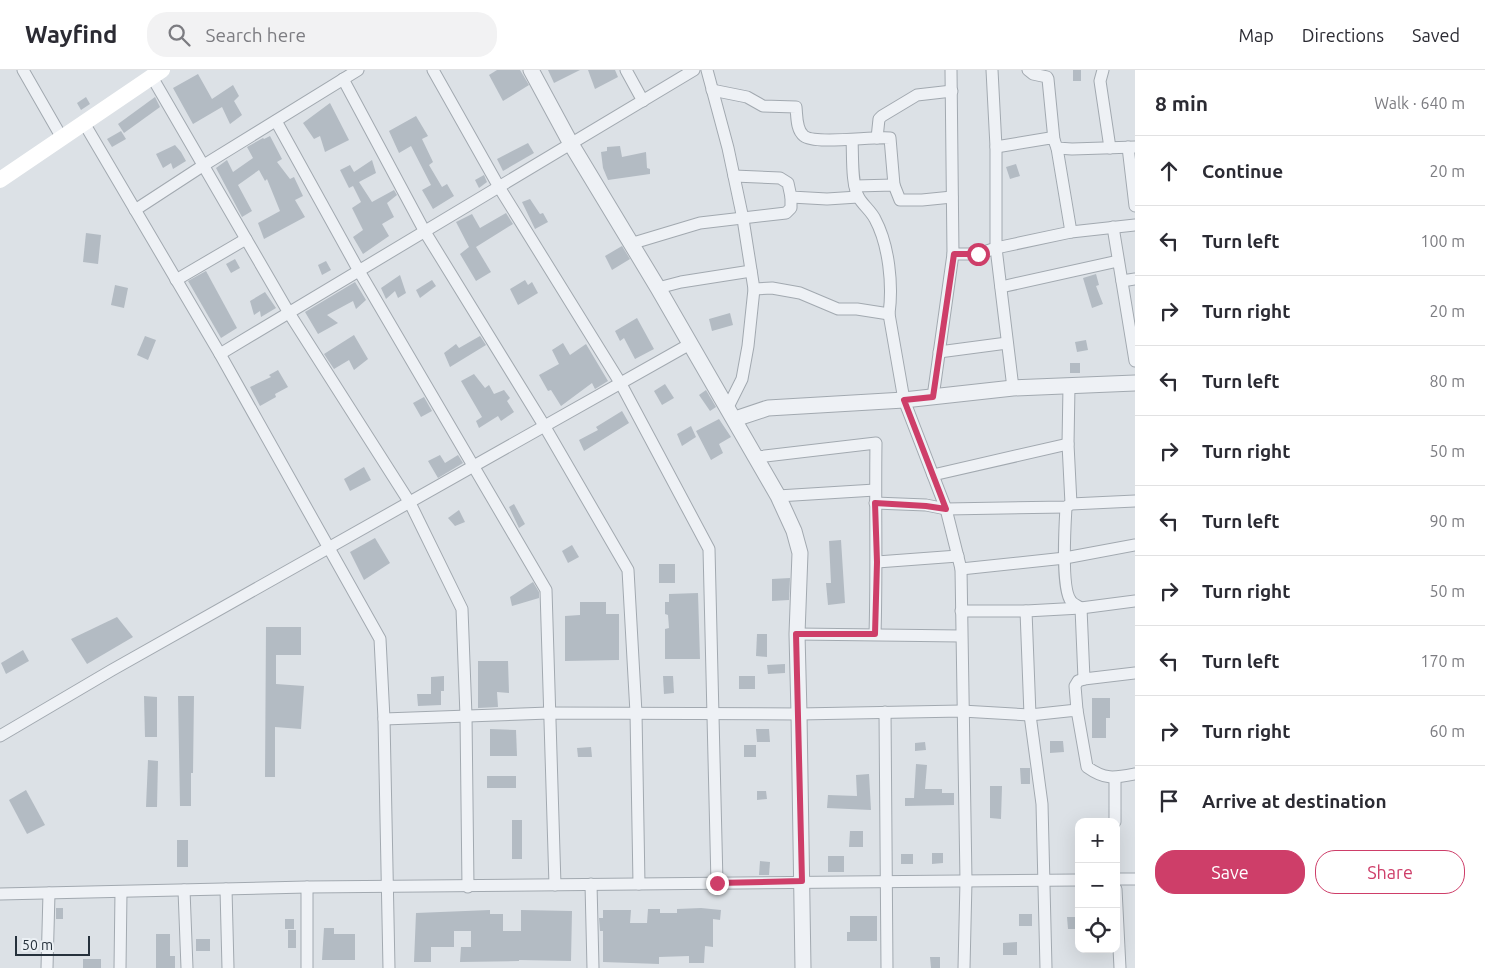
<!DOCTYPE html>
<meta charset="utf-8">
<style>
:root{--surface:#fff;--page:#f2f2f3;--text:#2b2b33;--muted:#7c7c81;--line:#e1e1e2;--accent:#ce3e69}
body{margin:0;font-family:Ubuntu,sans-serif;background:var(--page);color:var(--text)}
.controls{position:absolute;right:15px;bottom:15px;display:grid;overflow:hidden;border-radius:10px;box-shadow:0 5px 20px #0002}
.controls button{width:45px;height:45px;display:grid;place-items:center;padding:0;border:0;border-bottom:1px solid var(--line);background:var(--surface);color:var(--text);font:25px sans-serif}
.scale{position:absolute;left:15px;bottom:12px;width:75px;box-sizing:border-box;padding-left:5px;border:2px solid #26313c;border-top:0;font-size:14px;line-height:18px;white-space:nowrap;color:#26313c;-webkit-text-stroke:4px #ebf0f4;paint-order:stroke}
.stop{position:absolute;width:15px;height:15px;margin:-11px;border:4px solid #ce3e69;border-radius:50%;background:#fff}
.stop.end{background:#ce3e69;border-color:#fff;box-shadow:0 1px 5px #0008}
.list{margin:0;padding:0;list-style:none}
h2{display:flex;justify-content:space-between;align-items:center;height:65px;margin:0;padding:0 20px;font-size:21px}
h2 small{font-size:16px;font-weight:400;color:var(--muted)}
.list li{display:grid;grid-template-columns:32px 1fr auto;gap:15px;align-items:center;box-sizing:border-box;height:70px;padding:0 20px;border-top:1px solid var(--line)}
.list b{display:block;font-size:19px;white-space:nowrap}
.list em{font-size:16px;font-style:normal;color:var(--muted)}
.actions{display:flex;gap:10px;padding:15px 20px}
.actions a{flex:1;padding:11px 0;border:1px solid var(--accent);border-radius:20px;text-align:center;font-size:18px;color:var(--accent)}
.actions .main{background:var(--accent);color:#fff}
.icon{flex:none;width:28px;height:28px;fill:none;stroke:currentColor;stroke-width:2;stroke-linecap:round;stroke-linejoin:round}
.map{position:relative;flex:none;width:1135px;height:898px;overflow:hidden}
header{display:flex;align-items:center;gap:30px;box-sizing:border-box;height:70px;padding:0 25px;background:var(--surface);border-bottom:1px solid var(--line)}
header strong{font-size:24px}
nav{display:flex;gap:28px;margin-inline-start:auto;font-size:18px}
.search{width:350px;height:45px;background:var(--page);display:flex;align-items:center;gap:12px;box-sizing:border-box;padding:0 18px;border-radius:20px;color:var(--muted);font-size:19px}
main{display:flex}
aside{flex:1;background:var(--surface)}
.map>svg:first-child{display:block}
.building{fill:#b3bbc3}
.lines{fill:none;stroke-linecap:round;stroke-linejoin:round}
.minor-casing{stroke:#a2a9b0;stroke-width:13}
.tertiary-casing{stroke:#a2a9b0;stroke-width:17}
.minor{stroke:#eef1f5;stroke-width:11}
.tertiary{stroke:#eef1f5;stroke-width:15}
.secondary{stroke:#fff;stroke-width:16}
.route{stroke:#ce3e69;stroke-width:6}
</style>
<header>
<strong>Wayfind</strong>
<div class="search"><svg class="icon" aria-label="search" viewBox="0 0 24 24"><circle cx="10" cy="10" r="6"/><path d="M15 15l6 6"/></svg>Search here</div>
<nav><a>Map</a><a>Directions</a><a>Saved</a></nav>
</header>
<main>
<div class="map">
<svg width="1135" height="898" viewBox="0 0 1135 898">
<rect width="100%" height="100%" fill="#dce1e6"/>
<g class="building">
<polygon points="497,0 520,0 529,15 503,31 489,5"/>
<polygon points="548,0 580,0 554,13"/>
<polygon points="588,0 615,0 618,7 595,19"/>
<rect x="1073" y="0" width="8" height="11"/>
<polygon points="198,4 212,29 233,15 239,26 234,31 242,45 230,54 222,37 193,54 173,18"/>
<polygon points="86,27 90,34 81,40 77,33"/>
<polygon points="155,27 160,37 124,63 118,54"/>
<polygon points="330,33 349,70 325,82 320,66 314,69 303,53"/>
<polygon points="416,46 428,66 422,69 433,92 429,95 442,117 447,114 454,126 433,139 422,120 431,115 411,76 399,83 389,61"/>
<polygon points="121,61 126,69 112,77 107,69"/>
<polygon points="270,66 282,89 277,92 290,109 294,107 303,126 295,130 305,147 264,169 258,153 280,141 267,109 265,111 259,100 238,115 252,141 242,147 216,98 227,90 233,102 253,88 247,77 263,68 264,69"/>
<polygon points="528,73 534,83 503,101 497,89"/>
<polygon points="175,75 181,82 186,91 173,99 171,93 163,98 156,84"/>
<polygon points="620,76 622,87 646,82 647,98 650,99 650,104 608,110 603,98 601,82 607,81 607,77"/>
<polygon points="372,90 376,103 359,112 372,132 394,120 397,125 387,133 394,147 382,154 389,166 363,184 353,167 363,160 352,138 361,132 353,116 349,118 340,100 350,95 354,102"/>
<polygon points="1016,94 1020,106 1010,109 1006,97"/>
<polygon points="484,105 487,112 479,118 475,110"/>
<polygon points="530,129 540,144 543,143 548,152 535,159 522,132"/>
<polygon points="506,143 513,154 476,177 491,202 476,211 460,184 469,177 456,152 472,144 480,158"/>
<polygon points="86,163 101,165 98,194 83,192"/>
<polygon points="622,176 630,189 612,200 605,186"/>
<polygon points="235,189 240,198 231,203 226,194"/>
<polygon points="326,191 331,200 322,205 318,195"/>
<polygon points="206,201 237,258 221,268 188,211"/>
<polygon points="1096,204 1099,215 1096,216 1103,234 1092,238 1083,208"/>
<polygon points="400,205 406,223 398,228 395,221 386,229 381,218"/>
<polygon points="432,210 436,216 420,228 416,220"/>
<polygon points="525,210 528,215 532,212 538,223 518,235 510,219"/>
<polygon points="355,212 366,230 356,239 353,231 327,245 338,253 318,264 305,242"/>
<polygon points="115,215 128,218 124,238 111,235"/>
<polygon points="265,222 276,238 261,247 260,241 254,245 250,231"/>
<polygon points="730,243 733,255 712,261 709,249"/>
<polygon points="637,248 654,279 635,289 624,268 620,271 615,261"/>
<polygon points="354,265 368,289 354,300 349,290 334,299 324,284"/>
<polygon points="145,266 156,270 148,290 137,285"/>
<polygon points="480,266 486,275 450,297 444,283 456,274 459,278"/>
<polygon points="1086,270 1088,280 1077,282 1075,272"/>
<polygon points="563,273 570,285 586,274 608,311 595,319 592,313 561,336 551,320 548,321 539,305 559,294 552,280"/>
<rect x="1070" y="293" width="10" height="10"/>
<polygon points="278,300 288,317 275,324 276,327 260,336 250,317 271,307 269,305"/>
<polygon points="474,304 485,318 489,315 494,324 504,320 510,328 507,331 514,342 501,351 498,346 479,358 476,351 482,347 461,311"/>
<polygon points="665,314 674,328 662,335 654,321"/>
<polygon points="706,320 716,337 710,341 699,325"/>
<polygon points="424,327 432,341 421,347 413,333"/>
<polygon points="622,341 629,353 584,381 579,370 598,360 596,357"/>
<polygon points="719,349 731,367 719,374 723,383 711,390 696,361"/>
<polygon points="691,356 696,367 682,376 677,364"/>
<polygon points="440,385 445,393 458,385 463,393 438,408 428,391"/>
<polygon points="364,397 371,410 350,421 344,409"/>
<polygon points="514,434 525,454 519,458 509,437"/>
<polygon points="459,440 465,452 455,456 448,448"/>
<polygon points="375,468 390,493 364,510 350,482"/>
<polygon points="841,470 845,533 828,535 826,513 831,513 829,471"/>
<polygon points="572,475 579,487 568,493 562,481"/>
<rect x="659" y="494" width="16" height="19"/>
<polygon points="790,508 789,530 772,531 772,509"/>
<polygon points="533,512 539,522 539,528 512,536 510,527"/>
<polygon points="698,523 700,589 665,589 665,559 669,558 668,545 665,544 665,532 669,532 669,524"/>
<polygon points="580,532 606,532 606,544 619,544 619,590 565,591 565,546 580,545"/>
<polygon points="117,547 133,567 87,594 71,569"/>
<polygon points="266,557 301,557 301,585 276,585 276,614 304,616 301,659 275,657 275,707 265,707"/>
<polygon points="757,564 767,564 767,587 756,586"/>
<polygon points="23,580 29,591 6,604 1,593"/>
<polygon points="478,591 508,591 509,623 497,622 498,637 478,638"/>
<polygon points="785,594 785,603 768,604 767,595"/>
<polygon points="444,606 444,621 441,621 441,635 418,636 417,624 431,624 431,607"/>
<polygon points="663,606 673,606 674,623 664,624"/>
<rect x="739" y="606" width="16" height="13"/>
<polygon points="144,626 157,627 157,667 145,667"/>
<polygon points="178,626 194,626 193,703 191,703 191,736 180,736"/>
<polygon points="1092,628 1110,628 1110,648 1106,648 1106,668 1092,668"/>
<polygon points="490,659 516,660 517,686 490,686"/>
<polygon points="756,659 769,659 770,672 757,672"/>
<polygon points="1050,671 1063,671 1064,682 1050,683"/>
<polygon points="925,672 926,680 915,681 915,673"/>
<rect x="744" y="675" width="12" height="12"/>
<polygon points="591,677 592,687 578,687 577,678"/>
<polygon points="148,690 158,691 157,737 146,737"/>
<polygon points="916,694 927,695 925,719 942,719 942,723 954,723 954,735 905,736 905,728 914,728"/>
<polygon points="1020,698 1030,698 1030,714 1021,714"/>
<polygon points="869,704 871,740 827,738 828,725 857,726 856,705"/>
<rect x="487" y="706" width="29" height="12"/>
<polygon points="990,716 1002,716 1001,749 990,748"/>
<polygon points="26,720 45,755 27,764 9,730"/>
<polygon points="757,721 766,721 767,729 757,730"/>
<rect x="512" y="750" width="10" height="39"/>
<polygon points="850,761 863,761 863,777 849,777"/>
<rect x="177" y="770" width="11" height="27"/>
<polygon points="932,783 943,783 943,793 932,794"/>
<rect x="901" y="784" width="12" height="10"/>
<rect x="828" y="786" width="16" height="16"/>
<polygon points="760,791 770,792 769,805 759,805"/>
<rect x="56" y="838" width="7" height="11"/>
<polygon points="701,838 721,840 720,850 713,849 713,877 705,876 704,893 689,893 689,886 659,887 659,894 603,892 603,861 600,861 599,848 603,848 603,840 631,840 630,853 647,853 648,839 660,839 660,843 677,843 677,839"/>
<polygon points="490,840 490,844 503,844 503,861 521,861 521,840 572,841 571,891 519,890 519,891 460,892 461,877 471,877 471,861 454,861 454,877 431,877 431,892 414,892 416,843"/>
<rect x="1019" y="844" width="13" height="12"/>
<polygon points="850,846 877,846 877,871 847,871 847,862 850,862"/>
<polygon points="1067,847 1077,847 1077,859 1068,859"/>
<rect x="285" y="849" width="9" height="10"/>
<polygon points="324,858 334,858 334,864 355,864 355,890 322,890"/>
<rect x="288" y="860" width="8" height="18"/>
<polygon points="156,864 170,864 170,886 175,886 175,898 156,898"/>
<rect x="196" y="869" width="14" height="12"/>
<polygon points="1017,872 1017,885 1003,885 1003,873"/>
<polygon points="930,887 940,887 940,898 931,898"/>
<rect x="83" y="889" width="18" height="9"/>
</g>
<g class="lines">
<g class="minor-casing">
<g id="minor">
<polyline points="23,0 62,68"/>
<polyline points="433,0 499,117 621,314 709,479 717,813"/>
<polyline points="626,0 643,31"/>
<polyline points="707,0 728,78 743,149 754,219 748,276 742,309 728,337"/>
<polyline points="992,0 996,77 1050,68 1054,70 1057,78 1072,79 1135,77"/>
<polyline points="1028,0 1033,4 1047,7 1048,9 1054,70"/>
<polyline points="1103,0 1100,11 1110,78"/>
<polyline points="152,7 289,243 410,433 462,539 466,646 468,817"/>
<polyline points="343,9 425,162 545,357 628,500 636,643 639,814"/>
<path d="M712,20L747,27L763,36L796,37C797,46 796,60 804,66C815,75 874,66 890,68L894,115"/>
<polyline points="276,51 359,201 546,520 555,815"/>
<polyline points="84,53 220,284 380,569 384,649 389,898"/>
<polyline points="877,68 879,49 882,46 917,25 952,21"/>
<path d="M852,70C853,85 851,115 859,128C863,135 871,141 875,149C889,175 893,215 889,244L904,330L946,439L961,499L966,811L964,898"/>
<polyline points="996,77 996,178 1013,318"/>
<polyline points="1128,77 1135,136"/>
<polyline points="1057,78 1071,162"/>
<polyline points="734,106 780,108 788,113 791,127 827,129 858,127"/>
<polyline points="855,116 894,115 900,130 922,130 952,127"/>
<polyline points="135,140 204,95 358,0"/>
<polyline points="1113,157 1135,291"/>
<polyline points="630,174 700,153 786,143 791,138 791,127"/>
<polyline points="953,184 978,184 996,178 1071,162 1135,155"/>
<polyline points="176,210 246,169"/>
<polyline points="1122,211 1135,209"/>
<polyline points="1001,217 1118,191"/>
<polyline points="658,218 681,212 751,201"/>
<polyline points="754,219 772,218 800,223 838,239 857,239 889,244"/>
<polyline points="939,282 1007,273"/>
<polyline points="220,284 694,0"/>
<polyline points="1069,316 1068,374 1071,434"/>
<polyline points="933,327 953,184 951,0"/>
<path d="M757,387L876,373C875,437 877,500 875,564"/>
<polyline points="933,405 1068,374"/>
<polyline points="778,426 875,420"/>
<polyline points="875,433 926,435 946,439 1066,437 1071,434 1135,431"/>
<path d="M1066,437C1065,455 1061,519 1071,531C1073,534 1078,536 1081,538L1084,609L1135,603"/>
<polyline points="877,492 958,486"/>
<polyline points="961,499 1065,488 1135,475"/>
<polyline points="961,541 1026,541"/>
<polyline points="797,564 961,566"/>
<polyline points="1077,640 1075,616 1078,611 1084,609"/>
<polyline points="885,642 887,898"/>
<path d="M384,649L549,643L799,644L962,641L1030,645L1077,640L1087,697C1105,710 1114,708 1135,704"/>
<polyline points="0,666 112,600 690,274"/>
<polyline points="1115,708 1115,752"/>
<polyline points="1116,809 1135,809"/>
<polyline points="591,814 593,898"/>
<polyline points="307,817 307,898"/>
<polyline points="226,819 228,898"/>
<polyline points="1116,819 1120,898"/>
<polyline points="184,820 187,898"/>
<polyline points="0,824 307,817 1079,810"/>
<polyline points="47,898 49,823"/>
<polyline points="120,898 121,822"/>
<polyline points="1046,898 1042,734 1030,645 1026,541 1081,538 1135,531"/>
</g>
</g>
<g class="tertiary-casing">
<g id="tertiary">
<polyline points="531,0 571,74 658,218 778,426 794,461 800,483 797,564 799,644 803,898"/>
<polyline points="735,349 768,338 904,330 1013,318 1135,313"/>
</g>
</g>
<use href="#minor" class="minor"/>
<use href="#tertiary" class="tertiary"/>
<polyline class="secondary" points="0,110 162,0"/>
</g>
<g class="lines">
<polyline class="route" points="717,813 802,811 796,564 875,564 877,492 875,433 926,436 946,439 904,330 933,327 954,184 978,184"/>
</g>
</svg>
<div class="controls">
<button>+</button>
<button>−</button>
<button><svg class="icon" aria-label="locate" viewBox="0 0 24 24"><circle cx="12" cy="12" r="6"/><path d="M12 2v4M12 18v4M2 12h4M18 12h4"/></svg></button>
</div>
<div class="scale">50 m</div>
<div class="stop" style="left:978px;top:184px"></div>
<div class="stop end" style="left:717px;top:813px"></div>
</div>
<aside>
<h2>8 min<small>Walk · 640 m</small></h2>
<ul class="list">
<li><svg class="icon" aria-label="ahead" viewBox="0 0 24 24"><path d="M12 20V5M6 11l6-6 6 6"/></svg><div><b>Continue</b></div><em>20 m</em></li>
<li><svg class="icon" aria-label="left" viewBox="0 0 24 24"><path d="M17 20v-9H6M10 6l-5 5 5 5"/></svg><div><b>Turn left</b></div><em>100 m</em></li>
<li><svg class="icon" aria-label="right" viewBox="0 0 24 24"><path d="M7 20v-9h11M14 6l5 5-5 5"/></svg><div><b>Turn right</b></div><em>20 m</em></li>
<li><svg class="icon" aria-label="left" viewBox="0 0 24 24"><path d="M17 20v-9H6M10 6l-5 5 5 5"/></svg><div><b>Turn left</b></div><em>80 m</em></li>
<li><svg class="icon" aria-label="right" viewBox="0 0 24 24"><path d="M7 20v-9h11M14 6l5 5-5 5"/></svg><div><b>Turn right</b></div><em>50 m</em></li>
<li><svg class="icon" aria-label="left" viewBox="0 0 24 24"><path d="M17 20v-9H6M10 6l-5 5 5 5"/></svg><div><b>Turn left</b></div><em>90 m</em></li>
<li><svg class="icon" aria-label="right" viewBox="0 0 24 24"><path d="M7 20v-9h11M14 6l5 5-5 5"/></svg><div><b>Turn right</b></div><em>50 m</em></li>
<li><svg class="icon" aria-label="left" viewBox="0 0 24 24"><path d="M17 20v-9H6M10 6l-5 5 5 5"/></svg><div><b>Turn left</b></div><em>170 m</em></li>
<li><svg class="icon" aria-label="right" viewBox="0 0 24 24"><path d="M7 20v-9h11M14 6l5 5-5 5"/></svg><div><b>Turn right</b></div><em>60 m</em></li>
<li><svg class="icon" aria-label="arrive" viewBox="0 0 24 24"><path d="M6 21V4h12l-3 4 3 4H6"/></svg><div><b>Arrive at destination</b></div></li>
</ul>
<div class="actions"><a class="main">Save</a><a>Share</a></div>
</aside>
</main>
